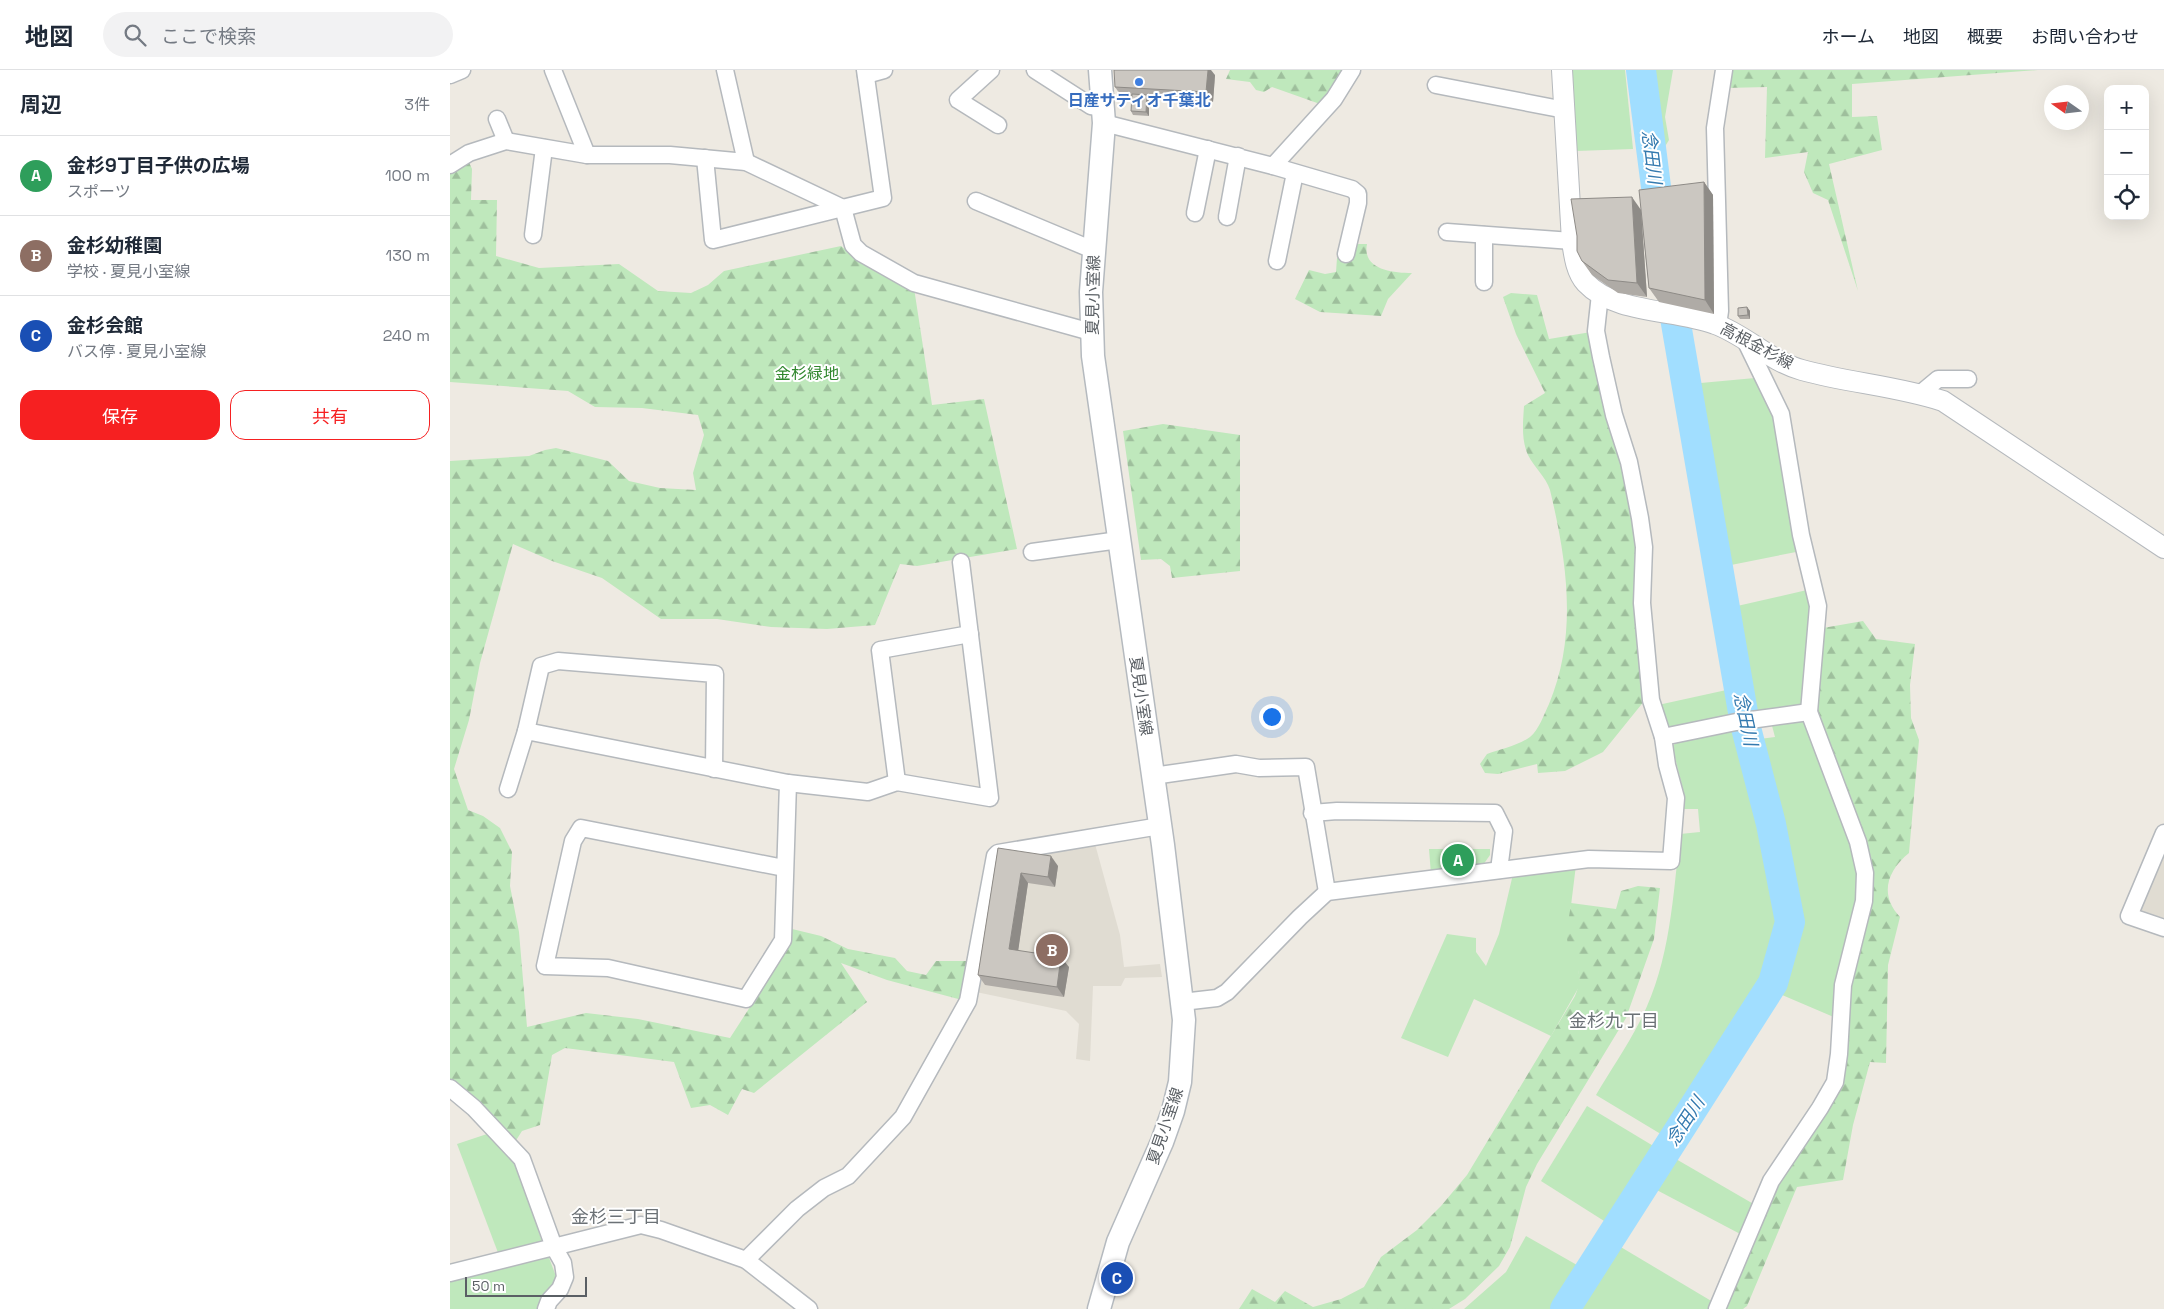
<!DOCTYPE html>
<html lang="ja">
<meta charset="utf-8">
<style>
:root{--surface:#fff;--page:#f2f2f3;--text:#1f2937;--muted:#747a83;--line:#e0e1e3;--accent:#f62021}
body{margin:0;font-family:"Space Grotesk","Noto Sans JP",sans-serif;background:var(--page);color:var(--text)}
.controls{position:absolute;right:15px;top:15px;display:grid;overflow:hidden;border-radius:10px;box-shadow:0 5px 20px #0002}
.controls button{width:45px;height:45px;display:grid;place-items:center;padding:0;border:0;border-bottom:1px solid var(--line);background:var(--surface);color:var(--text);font:25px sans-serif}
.compass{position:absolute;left:1594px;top:15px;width:45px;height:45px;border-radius:50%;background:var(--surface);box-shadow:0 5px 20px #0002;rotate:284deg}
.scale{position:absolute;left:15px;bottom:12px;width:122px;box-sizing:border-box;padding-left:5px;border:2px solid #5a5f64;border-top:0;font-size:14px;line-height:18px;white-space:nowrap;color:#5a5f64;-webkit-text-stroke:4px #fff;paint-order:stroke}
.you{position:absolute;left:821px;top:646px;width:18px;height:18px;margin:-12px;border:4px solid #fff;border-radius:50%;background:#1a73e8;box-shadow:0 0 0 8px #1a73e833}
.badge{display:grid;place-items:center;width:32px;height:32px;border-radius:50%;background:var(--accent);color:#fff;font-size:16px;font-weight:700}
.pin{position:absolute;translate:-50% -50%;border:2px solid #fff;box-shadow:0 1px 5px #0006}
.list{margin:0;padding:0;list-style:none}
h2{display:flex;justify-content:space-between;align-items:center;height:65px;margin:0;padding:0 20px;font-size:21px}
h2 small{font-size:16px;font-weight:400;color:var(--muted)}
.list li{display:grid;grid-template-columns:32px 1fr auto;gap:15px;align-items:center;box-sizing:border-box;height:80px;padding:0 20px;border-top:1px solid var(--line)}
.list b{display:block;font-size:19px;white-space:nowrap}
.list p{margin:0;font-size:16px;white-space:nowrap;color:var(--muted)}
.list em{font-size:16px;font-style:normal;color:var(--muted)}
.actions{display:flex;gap:10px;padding:15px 20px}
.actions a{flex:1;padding:11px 0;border:1px solid var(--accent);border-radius:15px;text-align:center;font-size:18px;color:var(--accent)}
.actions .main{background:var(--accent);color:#fff}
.icon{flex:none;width:28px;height:28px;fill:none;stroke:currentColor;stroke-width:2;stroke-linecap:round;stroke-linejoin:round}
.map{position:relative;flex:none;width:1714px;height:1239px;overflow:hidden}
header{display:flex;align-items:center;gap:30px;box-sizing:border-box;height:70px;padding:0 25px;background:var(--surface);border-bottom:1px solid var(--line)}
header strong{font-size:24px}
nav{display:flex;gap:28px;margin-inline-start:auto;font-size:18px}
.search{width:350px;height:45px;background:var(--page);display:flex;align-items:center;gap:12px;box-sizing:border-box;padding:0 18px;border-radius:28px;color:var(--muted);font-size:19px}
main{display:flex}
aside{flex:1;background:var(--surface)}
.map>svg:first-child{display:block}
.education{fill:#e0dcd2}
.grass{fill:#bfe8bc}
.forest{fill:url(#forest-firs)}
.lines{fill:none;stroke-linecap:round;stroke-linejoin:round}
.river{stroke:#a1deff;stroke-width:30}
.minor-casing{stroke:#b5b9bd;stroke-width:19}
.tertiary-casing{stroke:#b5b9bd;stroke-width:22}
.secondary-casing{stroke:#b5babf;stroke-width:25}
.minor{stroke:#fff;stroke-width:16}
.tertiary{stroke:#fff;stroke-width:20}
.secondary{stroke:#fff;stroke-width:22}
.wall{fill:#afaba6}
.shaded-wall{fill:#8e8b87}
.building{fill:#cbc7c1;stroke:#8e8b87}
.shop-dot{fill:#3f7fe0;stroke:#fff;stroke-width:2}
.labels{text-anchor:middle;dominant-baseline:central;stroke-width:4;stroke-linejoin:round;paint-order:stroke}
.shop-label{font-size:16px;font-weight:bold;fill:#366cbe;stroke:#fff}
.street-label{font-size:16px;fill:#5a5f64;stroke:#fff}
.park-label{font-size:16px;fill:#31872e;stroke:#fff}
.water-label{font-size:18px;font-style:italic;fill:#347aaf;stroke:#fff}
.neighbourhood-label{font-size:18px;fill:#6b7176;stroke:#fff}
</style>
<header>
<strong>地図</strong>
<div class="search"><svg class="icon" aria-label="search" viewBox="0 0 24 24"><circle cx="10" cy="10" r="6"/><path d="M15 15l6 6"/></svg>ここで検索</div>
<nav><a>ホーム</a><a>地図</a><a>概要</a><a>お問い合わせ</a></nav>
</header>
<main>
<aside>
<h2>周辺<small>3件</small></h2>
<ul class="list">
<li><span class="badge" style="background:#2e9e5b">A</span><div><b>金杉9丁目子供の広場</b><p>スポーツ</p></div><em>100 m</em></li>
<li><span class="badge" style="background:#8d6e63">B</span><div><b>金杉幼稚園</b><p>学校 · 夏見小室線</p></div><em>130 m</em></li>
<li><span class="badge" style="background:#1a4fb4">C</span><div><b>金杉会館</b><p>バス停 · 夏見小室線</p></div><em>240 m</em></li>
</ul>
<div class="actions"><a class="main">保存</a><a>共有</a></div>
</aside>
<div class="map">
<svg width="1714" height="1239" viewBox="0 0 1714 1239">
<defs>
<pattern id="forest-firs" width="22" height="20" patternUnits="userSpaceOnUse" patternTransform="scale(1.25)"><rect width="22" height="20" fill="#bfe8bc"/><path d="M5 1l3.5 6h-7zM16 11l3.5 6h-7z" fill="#9ebf9c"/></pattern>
</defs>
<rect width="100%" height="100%" fill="#eeeae2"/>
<g class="education">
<polygon points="645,774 670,865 674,897 710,894 712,907 675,908 671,916 643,916 640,991 626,989 629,954 616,941 526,922 547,790"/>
<polygon points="1714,782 1714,850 1688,841"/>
</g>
<g class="grass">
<polygon points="1121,0 1175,0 1183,79 1126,81"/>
<polygon points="1187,0 1223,0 1215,47 1219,70 1206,91 1210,115 1221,123 1197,127"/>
<polygon points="1305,308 1324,342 1346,482 1266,498 1229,315"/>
<polygon points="1357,520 1363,539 1355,635 1301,646 1274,539"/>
<polygon points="1281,619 1287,647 1226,659 1215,658 1208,635"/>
<polygon points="1355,645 1404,772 1410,831 1386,948 1325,922 1345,845 1326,753 1302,670 1325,667 1321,652"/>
<path d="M1290,656L1315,752L1334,848L1319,912L1219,1069L1146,1025C1160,1001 1176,978 1189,953C1220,895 1223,828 1230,764L1250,762L1248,739H1233L1235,727L1222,676L1235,667Z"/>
<polygon points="979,779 1040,779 1040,785 1033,795 981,804"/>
<polygon points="1126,795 1117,868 1122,884 1128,894 1130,915 1101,966 1024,929 998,987 951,968 997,864 1026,868 1026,882 1036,896 1049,864 1063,804"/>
<polygon points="1137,1036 1210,1080 1162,1156 1091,1111"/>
<polygon points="40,1063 66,1090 93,1175 50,1188 7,1074"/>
<polygon points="1219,1085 1307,1136 1294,1166 1201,1117"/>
<polygon points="1076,1166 1134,1199 1108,1239 1014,1239 1056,1202"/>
<polygon points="1164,1173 1263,1232 1259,1239 1121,1239"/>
<path d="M98,1185L107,1209C101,1220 91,1227 87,1239H0V1208Z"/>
</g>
<g class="forest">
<polygon points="780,0 892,0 877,27 870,34 822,17 814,22 806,20 800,12 776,9"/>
<polygon points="1276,0 1588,0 1402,14 1402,47 1427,46 1432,80 1379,94 1408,221 1378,130 1363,123 1354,102 1358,82 1315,88 1317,17 1275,18"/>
<polygon points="18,90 22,99 21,130 47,130 46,186 89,198 169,194 208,221 241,223 258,215 274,201 391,176 408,190 464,218 482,335 534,329 567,479 467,496 450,494 425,555 377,559 321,557 267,549 211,549 152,508 102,491 63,474 30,593 19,650 4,699 18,740 33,746 50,758 62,782 60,816 69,862 77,957 136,943 188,949 280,968 342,872 338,858 371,866 398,879 445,888 457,901 476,905 486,891 516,891 519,896 512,930 437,910 391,893 417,932 304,1023 292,1019 278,1045 260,1035 241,1038 224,992 115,978 102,985 90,1055 72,1061 65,1072 0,1013 0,391 79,386 95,380 106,378 158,391 179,411 210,418 246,420 243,403 254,365 248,345 192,338 145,337 118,321 0,312 0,102"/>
<path d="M902,174H917C912,199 941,203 962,203L938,229L931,246L870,242L845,229L859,200L875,204L886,202L887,188L898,189Z"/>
<path d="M1061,223L1087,225L1099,269L1141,262L1185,450L1195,630L1153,682L1115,701L1088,703L1087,694L1048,704L1035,703L1030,694L1037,684C1051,679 1067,676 1080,667C1089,660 1094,644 1099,634C1128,565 1117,491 1100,420C1096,407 1084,397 1078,385C1071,369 1073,353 1074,336L1095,323L1066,264L1053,227Z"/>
<polygon points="713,354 790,365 790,501 722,508 720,496 711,489 691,490 673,361"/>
<path d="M1413,551L1426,569L1465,574L1460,615L1461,648L1469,670L1459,783C1437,801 1429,825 1450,847L1438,895L1436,993L1420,992L1403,1055L1393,1110L1347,1117L1297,1236L1293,1239H1272L1315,1135L1374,1040L1397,915L1417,832L1363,641L1373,558Z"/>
<path d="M1188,816L1210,818L1204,869L1176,948L1087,1094L1076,1117L1060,1177L1049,1196L1015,1229L999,1239H789L802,1219L825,1232L835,1221L863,1237L891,1229L914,1217L931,1187L967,1160L991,1136L1017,1105L1125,926C1137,898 1120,893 1117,869C1116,858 1120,844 1121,833L1166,839L1171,821Z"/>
</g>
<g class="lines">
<g class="river">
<polyline points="1191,0 1209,140 1214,158"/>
<polyline points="1115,1239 1323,913 1340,852 1321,754 1295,654 1224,242 1222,215"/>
</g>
<g class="minor-casing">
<g id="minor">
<polyline points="103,0 137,85"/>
<polyline points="275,0 296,92"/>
<polyline points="541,0 508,30 548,55"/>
<polyline points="585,0 641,36 654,38"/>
<polyline points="0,5 12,0"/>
<polyline points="416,5 434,0"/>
<polyline points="986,15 1115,40"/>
<polyline points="47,49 56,71"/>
<polyline points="654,53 823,96 884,29 902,0"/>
<polyline points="255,88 263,170 433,128 415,0"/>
<polyline points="0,95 19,83 56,71 137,85 220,85 296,92 393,138 403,175 411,183 464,213 641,262"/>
<polyline points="823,96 902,119 908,124 908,133 896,184"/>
<polyline points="526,131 643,180"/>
<polyline points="745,143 758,79"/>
<polyline points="777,147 788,86"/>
<polyline points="997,162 1122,171"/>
<polyline points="83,165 94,78"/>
<polyline points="827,191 845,103"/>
<polyline points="1034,212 1034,165"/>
<polyline points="1268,255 1270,241 1265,58 1274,0"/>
<polyline points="1470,324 1488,309 1518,309"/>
<polyline points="582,482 669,470"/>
<polyline points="76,661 91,596 108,591 265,604 264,699"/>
<polyline points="1213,667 1286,652 1359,642"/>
<polyline points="703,706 786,694 809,698 856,697 877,822"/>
<polyline points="447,712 430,580 520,564"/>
<polyline points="58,719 76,661 338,713 418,722 447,712 540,728 511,492"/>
<polyline points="862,743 887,741 1045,743 1054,761 1049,800"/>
<polyline points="1714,763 1679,846 1714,858"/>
<polyline points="334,798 131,758 123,771 95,896 158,898 296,929 333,870 338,713"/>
<polyline points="732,932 767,928 777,922 850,847 877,822 1139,789 1221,791 1226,728 1217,695 1213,667 1201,630 1192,533 1194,477 1190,448 1179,392 1164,345 1151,287 1146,261 1150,224"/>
<polyline points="0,1018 24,1038 72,1089 104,1177 113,1193 115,1207 110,1219 99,1231 96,1239"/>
<polyline points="296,1190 347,1139 374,1118 398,1106 453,1047 518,931 545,786 548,783 710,756"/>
<polyline points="0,1203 191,1155 211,1160 296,1190 359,1239"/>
<polyline points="1267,1239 1321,1111 1370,1038 1385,1012 1389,984 1393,915 1414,831 1415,803 1408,772 1359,642 1368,536 1351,465 1331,344 1296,272"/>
</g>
</g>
<g class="tertiary-casing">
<path id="tertiary" d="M1112,0L1122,171C1124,185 1126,202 1136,213C1165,244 1227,239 1265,254C1296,265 1319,291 1352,300C1399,313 1447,316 1493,331L1714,478"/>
</g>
<g class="secondary-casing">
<polyline id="secondary" points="649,1239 668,1172 712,1072 723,1041 730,1012 734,950 713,775 643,286 641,222 654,53 650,0"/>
</g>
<use href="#minor" class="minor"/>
<use href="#tertiary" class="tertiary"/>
<use href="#secondary" class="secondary"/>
</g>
<g class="wall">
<polygon points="765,5 763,32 699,28 699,46 683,45 681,41 682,27 672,27 665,17"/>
<polygon points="1254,112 1263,125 1264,244 1209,232 1199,218 1192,153 1197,227 1168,223 1142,205 1132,191 1191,139"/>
<polygon points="1297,237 1300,241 1300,249 1290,249 1288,246"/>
<polygon points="548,778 608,796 605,817 578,813 568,880 619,897 614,927 535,915 528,905"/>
</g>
<g class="shaded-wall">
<polygon points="758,0 761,0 765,5 763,32 756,22"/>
<polygon points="697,25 699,28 699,46 696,42"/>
<polygon points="1254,112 1263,125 1264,244 1255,230"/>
<polygon points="1182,127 1191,140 1197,227 1187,213"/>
<polygon points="1297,237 1300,241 1300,249 1298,245"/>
<polygon points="601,786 608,796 605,817 598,807"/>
<polygon points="571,803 578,813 567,889 559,879"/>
<polygon points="611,887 619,897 614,927 607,917"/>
</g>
<g class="building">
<polygon points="664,0 758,0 756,22 665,17"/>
<polygon points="682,24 697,25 696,42 681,41"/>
<polygon points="1254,112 1255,230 1199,218 1189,120"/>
<polygon points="1182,127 1187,213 1158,210 1132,191 1127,181 1127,166 1121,129"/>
<polygon points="1297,237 1298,245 1288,246 1288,238"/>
<polygon points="548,778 601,786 598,807 571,803 559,879 611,887 607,917 528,905"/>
</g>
<circle class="shop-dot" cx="689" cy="12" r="5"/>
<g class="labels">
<g class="shop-label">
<text x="689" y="30">日産サティオ千葉北</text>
</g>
<g class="street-label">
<text transform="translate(643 225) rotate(-89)">夏見小室線</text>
<text transform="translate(1307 276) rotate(28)">高根金杉線</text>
<text transform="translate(691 626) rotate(82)">夏見小室線</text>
<text transform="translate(715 1056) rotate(-71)">夏見小室線</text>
</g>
<g class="park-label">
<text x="357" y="303">金杉緑地</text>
</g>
<g class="water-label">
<text transform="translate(1202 87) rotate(83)">念田川</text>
<text transform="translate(1296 649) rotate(78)">念田川</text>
<text transform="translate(1235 1051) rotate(-57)">念田川</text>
</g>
<g class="neighbourhood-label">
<text x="1164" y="950">金杉九丁目</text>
<text x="166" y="1146">金杉三丁目</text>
</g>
</g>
</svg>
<div class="controls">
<button>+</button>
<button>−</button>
<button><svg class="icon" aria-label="locate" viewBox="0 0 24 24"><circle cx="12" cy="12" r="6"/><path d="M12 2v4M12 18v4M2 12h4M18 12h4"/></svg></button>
</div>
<svg class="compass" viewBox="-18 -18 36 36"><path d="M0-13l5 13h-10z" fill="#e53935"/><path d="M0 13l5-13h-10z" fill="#747a83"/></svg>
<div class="scale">50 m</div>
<div class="you"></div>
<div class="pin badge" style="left:1008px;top:790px;background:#2e9e5b">A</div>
<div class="pin badge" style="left:602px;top:880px;background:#8d6e63">B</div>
<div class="pin badge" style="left:667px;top:1208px;background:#1a4fb4">C</div>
</div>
</main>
